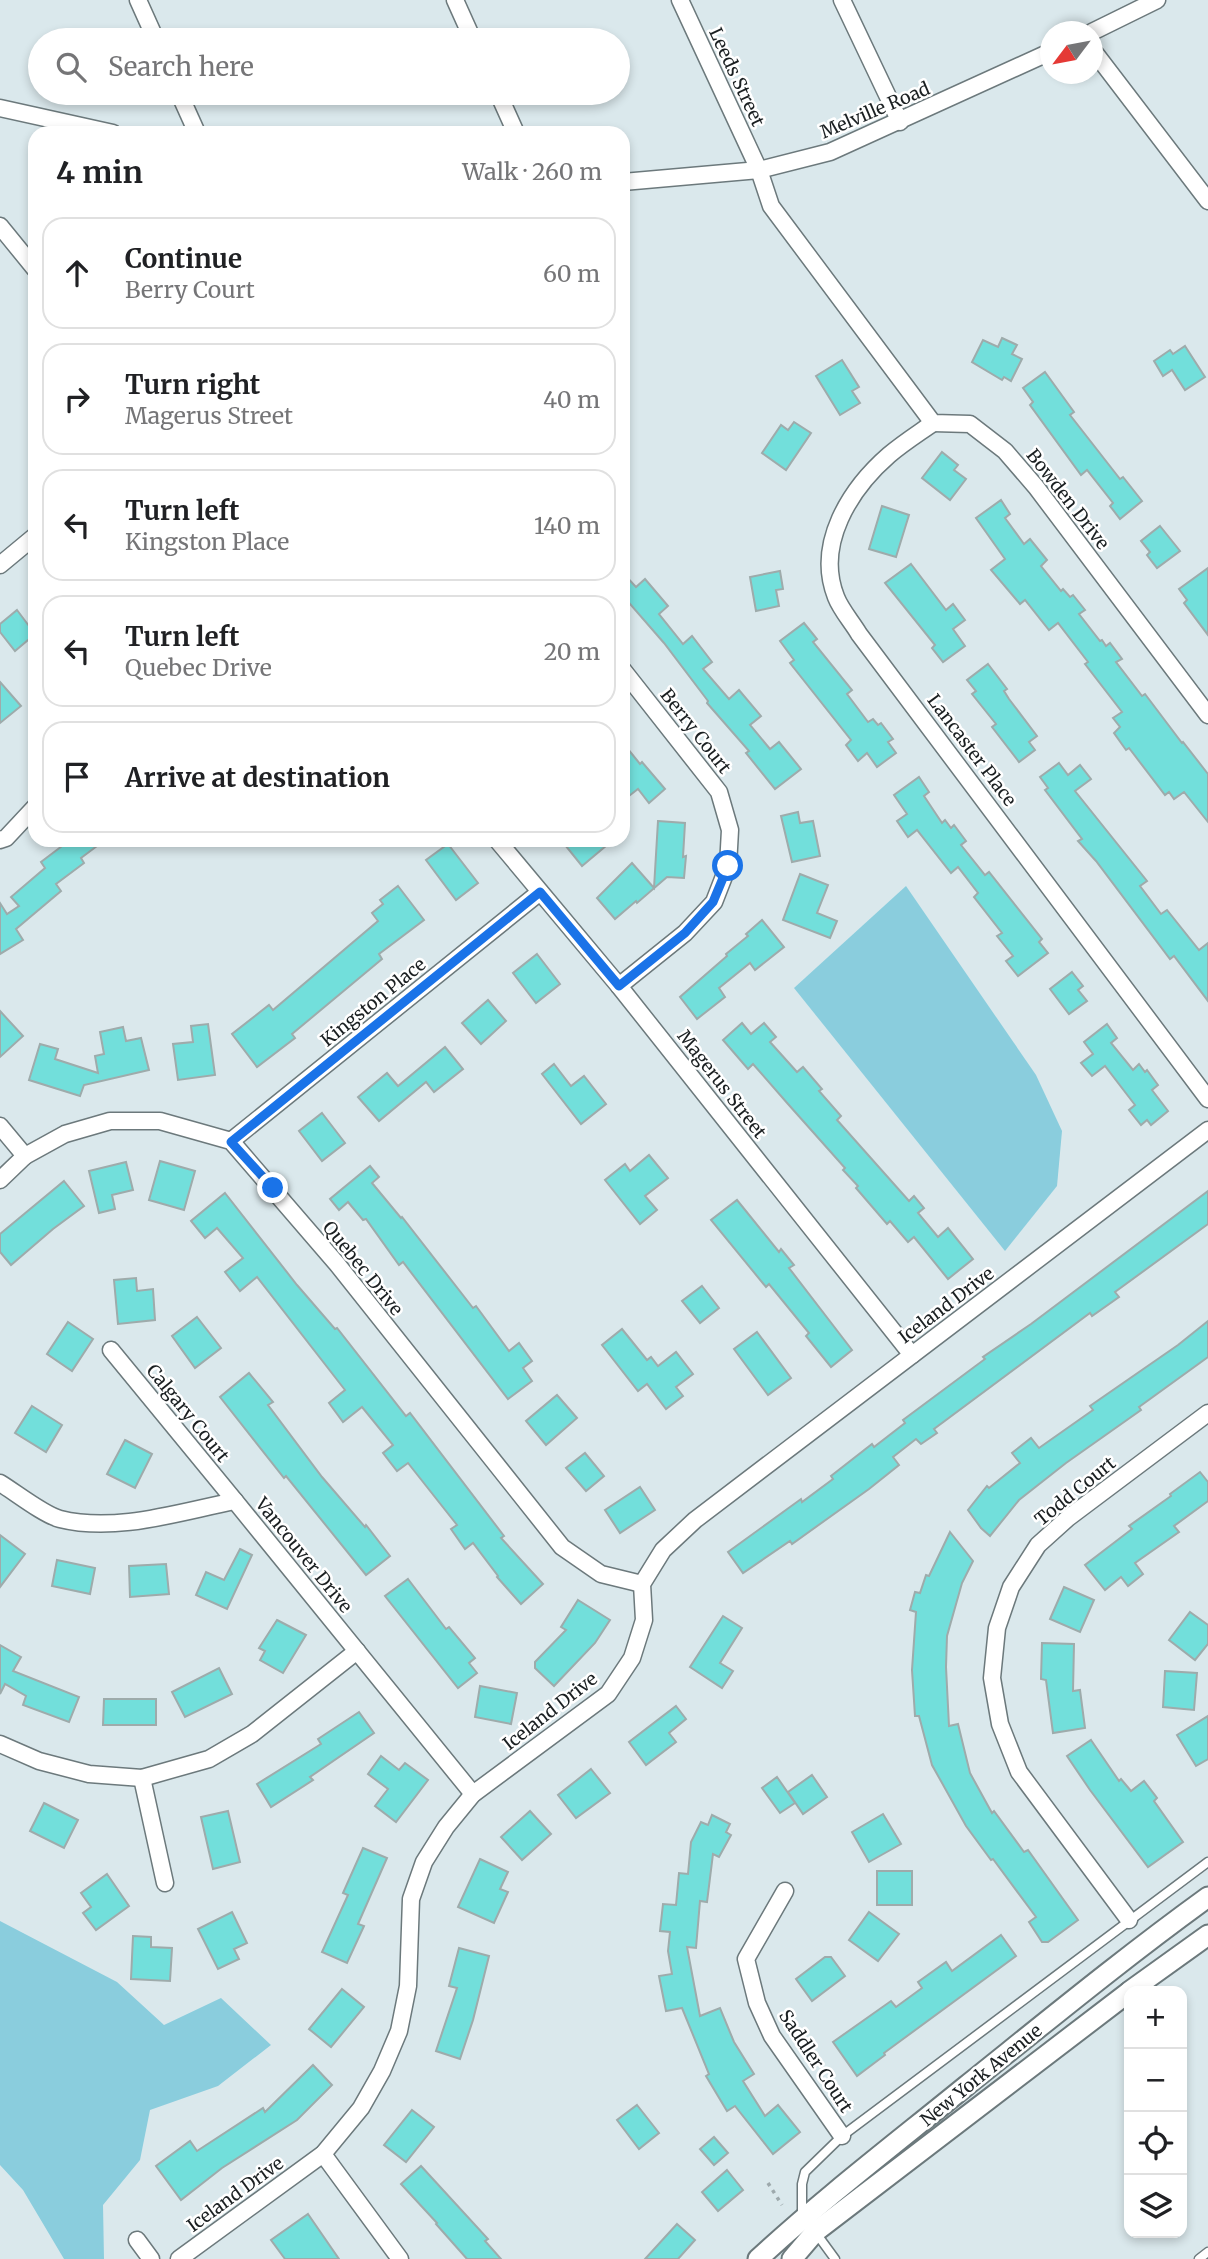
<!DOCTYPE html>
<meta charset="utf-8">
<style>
:root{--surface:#fff;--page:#f6f6f6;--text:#202124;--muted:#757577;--line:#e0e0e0}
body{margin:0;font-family:Merriweather,serif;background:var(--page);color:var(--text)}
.controls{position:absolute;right:21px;bottom:21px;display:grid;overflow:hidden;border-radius:14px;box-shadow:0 4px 10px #0003}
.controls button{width:63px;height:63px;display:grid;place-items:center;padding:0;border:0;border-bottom:2px solid var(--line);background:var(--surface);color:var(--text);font:35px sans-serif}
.compass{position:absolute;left:1040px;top:21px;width:63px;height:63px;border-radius:50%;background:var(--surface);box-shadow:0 4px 10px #0003;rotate:238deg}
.stop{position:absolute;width:21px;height:21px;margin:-16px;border:5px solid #1a73e8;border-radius:50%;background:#fff}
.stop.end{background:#1a73e8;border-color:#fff;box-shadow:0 2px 7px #0008}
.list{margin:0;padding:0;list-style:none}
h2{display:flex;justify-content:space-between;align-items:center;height:91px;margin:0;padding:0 28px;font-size:30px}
h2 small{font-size:23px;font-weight:400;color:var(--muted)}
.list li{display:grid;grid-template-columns:46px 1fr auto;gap:21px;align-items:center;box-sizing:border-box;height:112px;margin:0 14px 14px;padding:0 14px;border:2px solid var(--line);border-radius:21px}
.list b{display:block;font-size:26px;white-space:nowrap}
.list p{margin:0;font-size:23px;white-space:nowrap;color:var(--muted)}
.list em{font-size:23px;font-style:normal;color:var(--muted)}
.icon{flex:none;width:38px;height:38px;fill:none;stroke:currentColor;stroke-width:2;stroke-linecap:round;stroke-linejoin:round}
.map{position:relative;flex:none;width:1208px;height:2259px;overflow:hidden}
.search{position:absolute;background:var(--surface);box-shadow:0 4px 10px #0003;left:28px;top:28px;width:602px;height:77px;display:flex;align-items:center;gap:18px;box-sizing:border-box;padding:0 24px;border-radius:38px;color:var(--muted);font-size:26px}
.panel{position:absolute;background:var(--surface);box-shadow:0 4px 10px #0003;left:28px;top:126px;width:602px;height:721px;border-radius:21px}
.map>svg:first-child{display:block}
.green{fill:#8acddd}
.building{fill:#72dfdb;stroke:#9eabab;stroke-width:2}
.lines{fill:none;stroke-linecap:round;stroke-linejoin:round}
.service-casing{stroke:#6c797c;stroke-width:11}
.minor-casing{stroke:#6c797c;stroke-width:19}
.tertiary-casing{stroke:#6c797c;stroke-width:23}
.path{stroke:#9da9ac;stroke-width:3.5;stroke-dasharray:3.5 5;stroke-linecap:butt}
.service{stroke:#fff;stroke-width:8}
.minor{stroke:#fff;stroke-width:16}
.tertiary{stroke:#fff;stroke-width:19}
.route{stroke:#1a73e8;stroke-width:9}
.labels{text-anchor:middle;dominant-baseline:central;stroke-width:5;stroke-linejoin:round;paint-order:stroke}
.street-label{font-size:18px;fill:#1a1f21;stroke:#fff}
</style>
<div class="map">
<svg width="1208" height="2259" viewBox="0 0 1208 2259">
<rect width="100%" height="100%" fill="#dae8ec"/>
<g class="green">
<polygon points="906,886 1036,1075 1062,1131 1057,1186 1005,1251 794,988"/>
<polygon points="0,1921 117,1982 164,2025 221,1998 271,2045 218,2086 150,2110 140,2160 103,2205 104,2259 64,2259 23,2190 0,2165"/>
</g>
<g class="building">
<polygon points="1002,338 1017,345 1012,354 1022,359 1011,381 1004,377 1002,380 972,362 983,340 998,347"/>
<polygon points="1185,346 1205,377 1185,390 1172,370 1163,376 1154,361 1170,350 1173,354"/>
<polygon points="842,360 859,387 852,391 860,403 840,415 816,376"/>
<polygon points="1045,372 1074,412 1070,415 1120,479 1123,477 1142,501 1120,519 1110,506 1113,503 1087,470 1081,475 1030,405 1033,402 1023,388"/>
<polygon points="794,422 811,433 786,470 762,453 781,425 788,430"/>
<polygon points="942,452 958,465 954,470 966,479 950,500 922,478"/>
<polygon points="1001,500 1010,514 1005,518 1024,544 1030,539 1047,560 1041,566 1061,591 1063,589 1070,597 1073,595 1085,610 1079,614 1100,641 1102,640 1106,646 1110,643 1122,659 1116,662 1142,696 1145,694 1182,743 1183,742 1208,774 1208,822 1184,792 1174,799 1169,792 1165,795 1129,748 1126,750 1114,733 1120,727 1113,718 1122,712 1085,664 1088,662 1058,623 1049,630 1025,600 1020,604 991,570 1005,559 976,518"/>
<polygon points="882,506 909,515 896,557 869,549"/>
<polygon points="1160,526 1180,551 1157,568 1147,555 1150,552 1141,541"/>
<polygon points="911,564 946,610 953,604 965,620 953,629 965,646 943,662 932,648 935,645 885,583"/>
<polygon points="1208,568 1208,635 1184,603 1187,600 1179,589"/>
<polygon points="780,571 783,589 776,590 779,606 756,611 750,577"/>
<polygon points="623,573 636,587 645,579 668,606 659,614 683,644 692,636 712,662 703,669 729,699 739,690 761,716 750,725 770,749 779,742 801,769 775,789 746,753 749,751 707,703 708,701 664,643 623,596"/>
<polygon points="17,610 35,634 15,651 0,632 0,624"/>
<polygon points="804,623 817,639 813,642 852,690 847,694 868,722 873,719 878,725 881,723 893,739 888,742 896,753 877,767 867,753 858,761 846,745 851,740 790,663 794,660 780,641"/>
<polygon points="988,664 1007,689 1004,691 1009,699 1037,736 1029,742 1035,750 1019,762 992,727 996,724 972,694 976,691 967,680"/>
<polygon points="0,682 21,706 0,723"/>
<polygon points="623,743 640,764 642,762 665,789 649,803 638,789 629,796 623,789"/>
<polygon points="1059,763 1068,775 1080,765 1091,779 1075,791 1147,881 1140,886 1161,914 1167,910 1199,950 1208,943 1208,1001 1174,956 1170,959 1096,861 1078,841 1082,839 1045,790 1048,788 1040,777"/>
<polygon points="919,777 929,792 924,796 942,823 945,820 951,828 954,825 966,841 961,845 985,875 989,872 1042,939 1039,942 1048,953 1018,976 1006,961 1013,956 997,936 1002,933 974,897 978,893 958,867 951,873 917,830 908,837 897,821 907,814 894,795"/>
<polygon points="798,812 800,823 813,821 820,856 792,862 781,816"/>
<polygon points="658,821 685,823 683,857 686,856 684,878 667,877 637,903 636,901 615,919 597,898 632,863 654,888"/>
<polygon points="70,840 105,840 81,858 84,863 56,884 61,891 16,929 23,940 0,954 0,903 7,914 19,906 11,897 45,868 41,862"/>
<polygon points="561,840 613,840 582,866"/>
<polygon points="448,844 478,883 456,900 426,860"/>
<polygon points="800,874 828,885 817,913 837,921 830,938 783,920"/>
<polygon points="398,886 424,920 379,954 382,959 292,1034 295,1038 257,1067 232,1034 269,1005 273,1010 378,921 372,913 383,904 380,900"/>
<polygon points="762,920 784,947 755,970 750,963 719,988 725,997 697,1019 680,997 727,956 726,954 748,936 746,934"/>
<polygon points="537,954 560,984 536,1003 513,973"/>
<polygon points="1072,972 1083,986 1078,990 1087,1001 1069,1014 1050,989"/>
<polygon points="488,1000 506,1021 481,1044 462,1023"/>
<polygon points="0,1011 23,1036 0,1057"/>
<polygon points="742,1023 751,1034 764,1023 776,1037 770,1042 797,1072 803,1067 822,1089 819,1091 841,1116 837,1120 909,1201 914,1196 924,1208 918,1213 938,1237 948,1228 973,1259 948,1279 914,1237 908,1242 890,1221 887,1224 856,1188 858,1186 843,1170 845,1168 788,1104 753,1064 748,1069 723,1040"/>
<polygon points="208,1024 215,1075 178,1080 173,1044 193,1042 191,1026"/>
<polygon points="1107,1024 1117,1038 1111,1043 1133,1070 1139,1064 1145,1072 1147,1070 1158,1085 1152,1090 1168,1111 1151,1125 1147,1120 1141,1125 1129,1110 1135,1105 1105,1066 1092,1076 1081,1063 1093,1054 1084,1042"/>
<polygon points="123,1027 126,1041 141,1038 149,1070 84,1085 80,1096 29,1080 40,1044 58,1049 55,1059 98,1073 95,1056 104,1054 100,1032"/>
<polygon points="445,1047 463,1069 434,1092 426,1082 379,1121 358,1097 387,1073 398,1086"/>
<polygon points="554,1064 571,1086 584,1076 606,1104 581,1124 542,1074"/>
<polygon points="322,1113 345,1143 322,1161 299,1131"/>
<polygon points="649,1155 668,1178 645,1196 657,1210 640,1224 605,1180 625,1164 630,1171"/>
<polygon points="160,1161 195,1171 184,1210 149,1200"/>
<polygon points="126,1162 133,1190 112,1195 115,1209 99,1213 89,1171"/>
<polygon points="370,1166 379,1177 372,1183 401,1218 402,1217 473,1308 476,1306 509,1351 519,1343 532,1361 523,1368 532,1381 508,1399 403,1262 399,1265 366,1219 363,1220 348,1202 339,1210 330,1199"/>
<polygon points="64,1181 84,1206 53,1229 11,1265 0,1252 0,1234"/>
<polygon points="1208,1191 1208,1224 1115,1292 1119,1297 1092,1316 1090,1313 934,1429 937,1433 921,1444 916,1439 893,1457 899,1465 869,1489 792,1544 790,1541 743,1573 728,1552 801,1499 802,1502 833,1479 831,1476 872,1444 874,1447 905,1423 903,1420 985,1359 983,1357 1031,1324"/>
<polygon points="225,1193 297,1285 335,1329 337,1328 406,1416 410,1413 504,1536 501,1538 543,1584 521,1604 497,1577 498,1576 473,1543 465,1549 451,1529 457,1525 408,1463 397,1471 383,1453 393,1445 362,1407 343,1422 329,1403 345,1390 257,1277 240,1291 225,1272 243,1258 217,1228 205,1238 191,1221"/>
<polygon points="737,1200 779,1252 781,1249 794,1265 789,1268 852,1350 831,1367 806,1336 809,1333 769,1284 766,1287 711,1220"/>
<polygon points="136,1278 137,1291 153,1289 155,1320 118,1324 114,1280"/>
<polygon points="702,1286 719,1308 700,1323 682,1301"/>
<polygon points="197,1317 221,1348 195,1368 172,1336"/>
<polygon points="1208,1321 1208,1357 1139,1407 1141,1410 1066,1463 1019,1500 990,1536 981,1528 968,1510 987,1486 989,1488 1020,1463 1012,1453 1031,1438 1039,1448 1093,1410 1090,1406 1178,1345"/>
<polygon points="68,1322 93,1339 72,1371 47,1354"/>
<polygon points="622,1329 647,1360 651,1357 658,1366 676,1352 693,1374 676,1387 683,1396 666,1409 647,1384 638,1391 602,1345"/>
<polygon points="757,1332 791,1378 768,1395 734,1349"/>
<polygon points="249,1373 273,1402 268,1405 322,1477 365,1527 366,1525 390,1556 366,1575 286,1476 284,1478 220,1397"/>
<polygon points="557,1395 577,1418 546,1445 526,1421"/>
<polygon points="32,1406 62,1425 46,1452 15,1433"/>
<polygon points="125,1440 152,1454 135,1488 107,1474"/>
<polygon points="585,1453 604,1476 586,1491 566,1468"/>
<polygon points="1200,1472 1208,1482 1208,1501 1174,1526 1179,1532 1135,1563 1143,1574 1128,1586 1121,1577 1105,1590 1085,1565 1132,1529 1129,1526 1171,1496 1170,1494"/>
<polygon points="640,1487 655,1510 620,1533 605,1510"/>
<polygon points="950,1532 973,1561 962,1583 947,1636 946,1667 949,1726 958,1724 970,1773 992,1813 994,1811 1024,1852 1028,1850 1078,1920 1048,1942 1042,1942 1029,1922 1036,1917 993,1859 991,1860 966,1826 932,1765 919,1716 915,1716 912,1670 916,1612 910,1610 915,1592 920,1593 926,1575 929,1576"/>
<polygon points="0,1535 25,1554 0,1587"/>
<polygon points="240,1549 252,1555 227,1609 196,1595 206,1572 224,1580"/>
<polygon points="57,1560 95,1568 90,1594 52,1586"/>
<polygon points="166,1564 169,1594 130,1597 129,1566"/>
<polygon points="408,1579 446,1629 449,1627 475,1658 469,1663 477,1673 458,1688 385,1596"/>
<polygon points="1064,1587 1094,1600 1080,1632 1050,1619"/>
<polygon points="578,1600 610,1620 595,1643 554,1686 535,1668 535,1662 566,1630 561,1627"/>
<polygon points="1190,1612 1208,1625 1208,1644 1195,1660 1169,1640"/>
<polygon points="723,1616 742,1628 720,1663 733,1671 722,1688 690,1667"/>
<polygon points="277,1620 306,1635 283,1673 260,1660 265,1651 259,1648"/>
<polygon points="1042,1643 1074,1644 1073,1691 1080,1690 1085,1728 1053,1733 1046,1680 1041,1679"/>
<polygon points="0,1645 21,1657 13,1671 79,1697 69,1722 23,1705 26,1696 5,1684 0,1694"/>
<polygon points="219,1668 232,1694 185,1717 172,1692"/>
<polygon points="1165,1671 1197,1673 1194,1710 1163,1707"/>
<polygon points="480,1686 517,1693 511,1724 475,1717"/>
<polygon points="104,1699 156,1699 156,1725 103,1725"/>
<polygon points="676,1706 686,1719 669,1733 676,1742 646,1765 629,1742"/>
<polygon points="359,1712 374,1733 310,1777 313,1780 271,1807 257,1784 321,1744 318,1739"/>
<polygon points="1208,1716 1208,1759 1196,1766 1177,1735"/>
<polygon points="1091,1740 1119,1781 1121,1779 1131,1791 1144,1781 1157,1798 1154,1801 1183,1842 1148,1867 1090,1790 1067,1756"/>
<polygon points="381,1756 399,1770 405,1763 428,1780 396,1822 375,1806 388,1789 368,1774"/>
<polygon points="591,1769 610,1793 576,1818 558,1795"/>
<polygon points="812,1775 827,1797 803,1814 788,1792"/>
<polygon points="777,1777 795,1803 780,1813 762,1788"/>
<polygon points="44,1803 78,1820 64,1848 30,1831"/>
<polygon points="228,1811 240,1862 213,1869 201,1817"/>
<polygon points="530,1811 551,1834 522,1860 501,1837"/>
<polygon points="883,1814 901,1844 869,1862 852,1832"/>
<polygon points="712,1815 730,1824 726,1832 731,1835 719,1857 713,1854 707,1902 700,1901 696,1948 687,1947 700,2016 720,2008 734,2042 754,2074 743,2081 765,2116 778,2105 800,2132 773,2154 735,2106 727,2111 706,2076 709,2074 682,2008 666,2011 659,1976 672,1974 668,1951 670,1932 660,1931 663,1904 676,1905 679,1873 688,1874 691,1842 701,1822 708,1825"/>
<polygon points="363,1848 387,1858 358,1924 364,1926 347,1963 322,1952 348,1895 343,1893"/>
<polygon points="480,1859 508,1872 500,1889 508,1892 494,1923 458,1907"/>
<rect x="877" y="1871" width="35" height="34"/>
<polygon points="107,1874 129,1906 96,1930 83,1913 91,1907 81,1893"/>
<polygon points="232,1912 247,1943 234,1949 239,1959 218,1969 198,1929"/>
<polygon points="869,1912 899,1934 878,1961 849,1940"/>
<polygon points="1001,1935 1016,1956 884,2053 885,2055 857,2076 833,2042 891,2001 896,2007 922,1988 918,1982 946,1962 952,1971"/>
<polygon points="133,1936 151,1937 151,1947 172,1948 170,1981 131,1979"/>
<polygon points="459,1948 489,1956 473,2020 460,2059 436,2051 457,1988 449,1986"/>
<polygon points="825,1957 831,1957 845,1976 812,2001 796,1979"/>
<polygon points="342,1989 364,2007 331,2047 309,2029"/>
<polygon points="313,2065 332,2085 297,2120 222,2168 181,2200 156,2166 190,2141 197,2151 263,2108 265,2112"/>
<polygon points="637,2105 659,2133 639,2149 617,2120"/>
<polygon points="412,2110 434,2127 406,2162 384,2145"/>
<polygon points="714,2137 728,2153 714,2165 700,2149"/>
<polygon points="421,2166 488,2239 485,2241 501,2259 467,2259 436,2224 437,2223 401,2184"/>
<polygon points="727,2170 743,2190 718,2211 702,2192"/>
<polygon points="308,2214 339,2259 285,2259 271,2240"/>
<polygon points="677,2224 695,2240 678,2259 645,2259"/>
</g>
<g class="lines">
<g class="service-casing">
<g id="service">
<polyline points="802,2215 802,2184 805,2172 842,2136 1208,1862"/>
<polyline points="816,2233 835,2259"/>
<polyline points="1199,2259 1208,2252"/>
</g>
</g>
<g class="minor-casing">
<g id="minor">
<polyline points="138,0 156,40"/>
<polyline points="455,0 473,40"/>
<polyline points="680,0 759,170 771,206 933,423 970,424 1005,451 1036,487 1208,715"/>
<polyline points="842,0 900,122"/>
<polyline points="1092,32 1157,0"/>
<polyline points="1092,49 1208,201"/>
<polyline points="179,93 197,133"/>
<polyline points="498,93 516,133"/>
<polyline points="0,108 113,133"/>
<polyline points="623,182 759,170 830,152 1050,52"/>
<polyline points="0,226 35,269"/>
<path d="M933,423C919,433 903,443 889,455C850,489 815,544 836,597C841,610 852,622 859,634L1208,1099"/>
<polyline points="0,565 35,536"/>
<polyline points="0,840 6,838 35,807"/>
<polyline points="497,840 619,986 912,1355"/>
<polyline points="619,986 685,933 714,902 728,866 730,830 719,792 623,670"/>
<polyline points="0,1126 25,1156"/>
<polyline points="231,1141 540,892"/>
<polyline points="0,1180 25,1156 65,1134 110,1121 160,1121 231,1141 337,1264 562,1547 601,1574 642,1584"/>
<polyline points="111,1350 235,1501"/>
<path d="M0,1483C15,1492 44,1515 60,1519C116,1533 179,1512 235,1501L473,1794"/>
<polyline points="0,1744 39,1761 89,1774 142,1778 209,1759 252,1734 357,1651"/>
<polyline points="142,1778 165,1883"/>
<polyline points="785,1891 746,1959 757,2003 772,2036 842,2136"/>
<polyline points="1129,1920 1019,1772 1000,1724 992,1678 997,1628 1011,1587 1038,1545 1068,1518 1208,1413"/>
<polyline points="323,2154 400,2259"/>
<polyline points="137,2240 151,2259"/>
<polyline points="179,2259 323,2154 361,2108 382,2071 399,2031 408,1986 411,1899 424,1862 446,1827 473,1794 608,1694 632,1658 644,1620 642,1584 663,1550 695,1520 1208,1130"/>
</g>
</g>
<g class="tertiary-casing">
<g id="tertiary">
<polyline points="1130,1991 1208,1935"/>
<path d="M758,2259C824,2198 896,2143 966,2086C1046,2022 1125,1957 1208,1897"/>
<polyline points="792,2259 815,2232 1129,1992"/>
</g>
</g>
<polyline class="path" points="768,2183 782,2205"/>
<use href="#service" class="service"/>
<use href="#minor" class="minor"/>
<use href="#tertiary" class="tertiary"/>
</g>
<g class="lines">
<polyline class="route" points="273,1188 231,1142 540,892 619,986 685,933 713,902 728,866"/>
</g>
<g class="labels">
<g class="street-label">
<text transform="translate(737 77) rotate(65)">Leeds Street</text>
<text transform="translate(875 110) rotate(-23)">Melville Road</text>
<text transform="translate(1068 499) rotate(52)">Bowden Drive</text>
<text transform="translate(696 731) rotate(52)">Berry Court</text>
<text transform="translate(972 750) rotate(53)">Lancaster Place</text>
<text transform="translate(373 1002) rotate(-39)">Kingston Place</text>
<text transform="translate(722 1084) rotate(52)">Magerus Street</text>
<text transform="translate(363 1268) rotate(51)">Quebec Drive</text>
<text transform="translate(946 1305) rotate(-37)">Iceland Drive</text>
<text transform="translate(188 1413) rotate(51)">Calgary Court</text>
<text transform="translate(1075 1491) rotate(-39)">Todd Court</text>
<text transform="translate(304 1555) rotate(51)">Vancouver Drive</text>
<text transform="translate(550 1711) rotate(-38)">Iceland Drive</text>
<text transform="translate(816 2061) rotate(57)">Saddler Court</text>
<text transform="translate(981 2075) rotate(-39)">New York Avenue</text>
<text transform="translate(235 2194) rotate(-36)">Iceland Drive</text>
</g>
</g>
</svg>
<div class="controls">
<button>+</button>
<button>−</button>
<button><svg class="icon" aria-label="locate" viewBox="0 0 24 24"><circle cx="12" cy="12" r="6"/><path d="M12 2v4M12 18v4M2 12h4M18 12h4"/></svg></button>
<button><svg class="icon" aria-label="layers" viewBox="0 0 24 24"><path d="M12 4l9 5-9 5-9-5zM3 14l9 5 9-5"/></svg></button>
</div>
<svg class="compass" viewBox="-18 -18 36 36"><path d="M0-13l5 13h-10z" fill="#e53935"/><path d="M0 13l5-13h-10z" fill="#757577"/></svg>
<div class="stop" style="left:728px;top:866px"></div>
<div class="stop end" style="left:273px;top:1188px"></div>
<div class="search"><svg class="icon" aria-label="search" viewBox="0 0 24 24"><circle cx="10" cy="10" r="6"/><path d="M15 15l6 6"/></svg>Search here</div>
<section class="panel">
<h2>4 min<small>Walk · 260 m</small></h2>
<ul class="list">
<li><svg class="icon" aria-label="ahead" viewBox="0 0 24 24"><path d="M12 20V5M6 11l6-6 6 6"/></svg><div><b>Continue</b><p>Berry Court</p></div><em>60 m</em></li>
<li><svg class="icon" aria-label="right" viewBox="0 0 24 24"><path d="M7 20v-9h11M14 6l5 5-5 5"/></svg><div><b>Turn right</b><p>Magerus Street</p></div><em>40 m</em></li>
<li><svg class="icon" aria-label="left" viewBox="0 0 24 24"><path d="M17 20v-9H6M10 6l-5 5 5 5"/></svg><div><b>Turn left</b><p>Kingston Place</p></div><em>140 m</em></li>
<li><svg class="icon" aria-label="left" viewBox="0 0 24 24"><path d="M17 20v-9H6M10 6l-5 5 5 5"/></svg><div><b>Turn left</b><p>Quebec Drive</p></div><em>20 m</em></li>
<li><svg class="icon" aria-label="arrive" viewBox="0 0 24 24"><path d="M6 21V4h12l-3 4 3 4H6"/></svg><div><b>Arrive at destination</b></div></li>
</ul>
</section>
</div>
